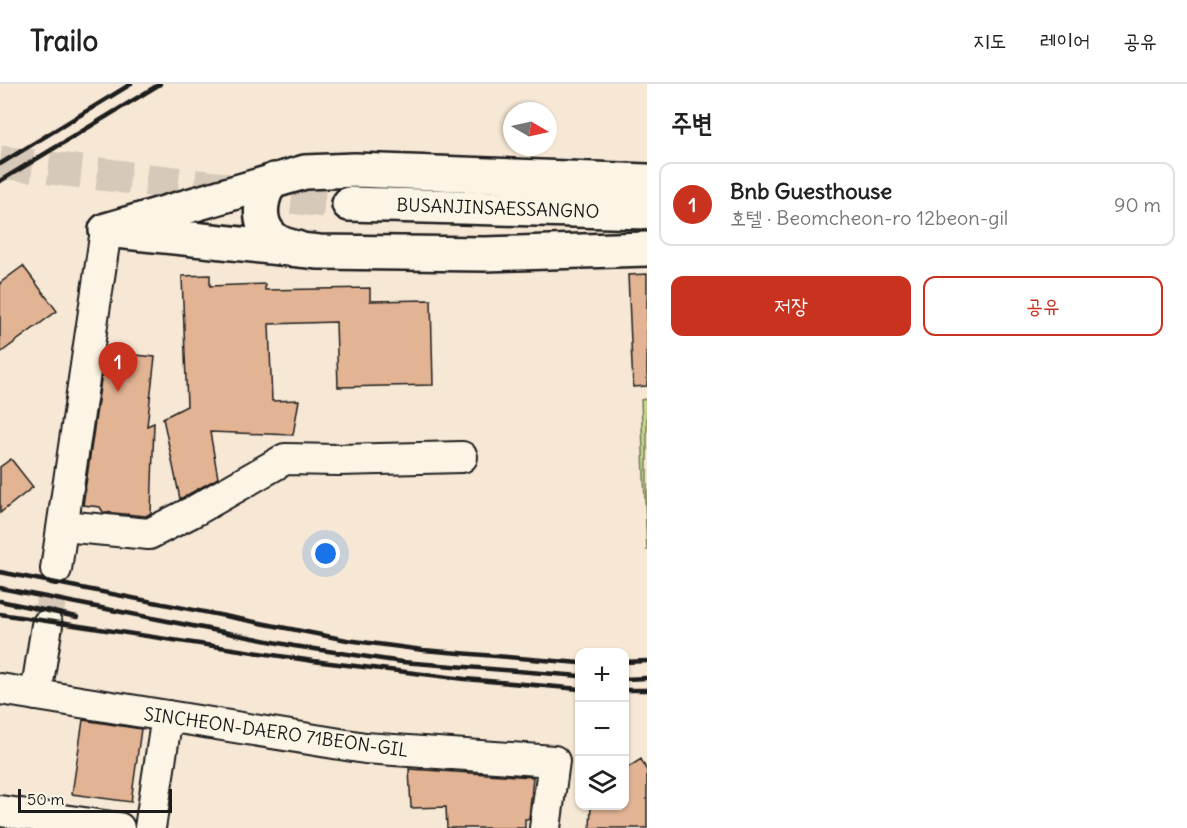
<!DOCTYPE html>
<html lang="ko">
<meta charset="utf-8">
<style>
:root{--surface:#fff;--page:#f2f2f2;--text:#222;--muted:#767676;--line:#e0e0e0;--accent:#c8321e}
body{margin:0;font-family:Delius,"Poor Story",sans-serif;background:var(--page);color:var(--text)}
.controls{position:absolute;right:18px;bottom:18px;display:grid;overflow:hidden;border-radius:12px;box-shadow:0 2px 4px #0004}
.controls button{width:54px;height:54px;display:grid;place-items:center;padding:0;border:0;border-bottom:2px solid var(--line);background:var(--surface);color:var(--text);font:30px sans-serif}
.compass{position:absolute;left:503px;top:18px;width:54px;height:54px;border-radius:50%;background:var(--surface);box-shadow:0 2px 4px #0004;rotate:99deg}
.scale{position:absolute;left:18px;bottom:15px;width:154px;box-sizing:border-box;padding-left:6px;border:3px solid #1c1c1c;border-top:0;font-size:16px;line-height:21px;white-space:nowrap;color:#1c1c1c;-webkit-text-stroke:4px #fcf5e5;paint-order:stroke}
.you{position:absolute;left:326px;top:470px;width:21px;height:21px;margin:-15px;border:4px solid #fff;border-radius:50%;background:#1a73e8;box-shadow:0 0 0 9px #1a73e833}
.badge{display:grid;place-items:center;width:39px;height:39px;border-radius:50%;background:var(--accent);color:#fff;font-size:20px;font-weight:700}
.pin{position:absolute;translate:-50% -50px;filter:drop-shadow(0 2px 3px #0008)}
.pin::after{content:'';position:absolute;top:32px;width:21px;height:18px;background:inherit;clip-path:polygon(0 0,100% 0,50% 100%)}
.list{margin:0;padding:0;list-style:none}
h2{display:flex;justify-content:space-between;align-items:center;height:78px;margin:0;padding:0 24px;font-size:26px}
h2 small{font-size:20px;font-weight:400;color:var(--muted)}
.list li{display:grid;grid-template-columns:39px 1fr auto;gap:18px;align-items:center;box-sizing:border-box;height:84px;margin:0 12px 12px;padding:0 12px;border:2px solid var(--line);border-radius:12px}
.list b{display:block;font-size:22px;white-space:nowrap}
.list p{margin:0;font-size:20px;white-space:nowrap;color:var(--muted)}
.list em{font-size:20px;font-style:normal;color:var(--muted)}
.actions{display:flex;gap:12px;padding:18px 24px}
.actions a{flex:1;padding:14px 0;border:2px solid var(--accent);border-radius:12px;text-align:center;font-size:21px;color:var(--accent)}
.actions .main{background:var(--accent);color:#fff}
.icon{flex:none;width:33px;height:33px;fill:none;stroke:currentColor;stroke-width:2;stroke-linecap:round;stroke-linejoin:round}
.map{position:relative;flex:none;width:647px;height:744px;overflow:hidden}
header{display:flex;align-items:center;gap:36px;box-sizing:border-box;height:84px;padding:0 30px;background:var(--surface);border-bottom:2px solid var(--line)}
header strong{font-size:28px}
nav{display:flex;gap:33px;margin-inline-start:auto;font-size:21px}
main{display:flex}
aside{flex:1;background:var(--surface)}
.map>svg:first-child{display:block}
.green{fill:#c6d88d;stroke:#717a54;stroke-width:1.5}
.building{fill:#e3b494;stroke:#1c1c1c;stroke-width:1.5}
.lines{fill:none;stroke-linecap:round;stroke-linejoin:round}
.minor-tunnel{stroke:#d6c9b9;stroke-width:30;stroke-dasharray:30 15;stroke-linecap:butt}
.major-tunnel{stroke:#d6c9b9;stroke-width:33;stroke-dasharray:33 16;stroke-linecap:butt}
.minor-casing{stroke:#1c1c1c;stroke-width:34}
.major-casing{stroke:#1c1c1c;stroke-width:38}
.minor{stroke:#fcf5e5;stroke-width:30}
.major{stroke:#fcf5e5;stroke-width:33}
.rail{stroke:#1c1c1c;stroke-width:4.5}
.labels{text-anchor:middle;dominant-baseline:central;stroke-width:4.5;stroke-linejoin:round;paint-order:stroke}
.street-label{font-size:18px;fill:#1c1c1c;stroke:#fcf5e5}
</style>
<header>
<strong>Trailo</strong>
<nav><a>지도</a><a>레이어</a><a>공유</a></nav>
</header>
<main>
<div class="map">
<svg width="647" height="744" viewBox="0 0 647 744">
<rect width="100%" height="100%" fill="#f7e8d5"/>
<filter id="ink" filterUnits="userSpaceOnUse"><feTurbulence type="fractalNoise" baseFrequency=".0167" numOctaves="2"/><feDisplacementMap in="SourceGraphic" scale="12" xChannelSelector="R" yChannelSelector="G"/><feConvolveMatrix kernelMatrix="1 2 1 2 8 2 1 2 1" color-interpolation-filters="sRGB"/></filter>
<g filter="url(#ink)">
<polygon class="green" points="647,315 647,467 641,316"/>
<g class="building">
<polygon points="23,182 57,227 0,269 0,199"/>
<polygon points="647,190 647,302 633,303 628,191"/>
<polygon points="210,191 210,202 265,200 265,206 370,204 370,217 431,216 433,301 338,303 336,238 269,240 272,317 299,316 293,351 210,348 218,394 180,415 163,334 187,322 182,192"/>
<polygon points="105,268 155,273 147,342 154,339 151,429 146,432 103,428 100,423 83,421"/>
<polygon points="11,375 33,403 0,429 0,383"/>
<polygon points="83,636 141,645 131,718 72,710"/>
<polygon points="641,675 647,687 647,744 590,744 591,722 624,722 624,686"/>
<polygon points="409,685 533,693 529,735 525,735 525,744 447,744 446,723 411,724"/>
</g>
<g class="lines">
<polyline class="minor-tunnel" points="47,541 56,485"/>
<polyline class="major-tunnel" points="0,78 349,120"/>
<g class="minor-casing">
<g id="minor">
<polyline points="63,442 149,450 196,426 285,375 338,376 462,373"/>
<polyline points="56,485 106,146"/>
<polyline points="0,605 365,664 554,677 545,744"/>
<polyline points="36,611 47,541"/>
<polyline points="0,727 119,744"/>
<polyline points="150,744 167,632"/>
</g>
</g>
<g class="major-casing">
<g id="major">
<path d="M274,96C260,109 256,137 271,152C277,159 288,162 297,164"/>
<polyline points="647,97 355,86 305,88 106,146 319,168 485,170 647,165"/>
<polyline points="349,120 647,128"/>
</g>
</g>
<use href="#minor" class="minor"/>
<use href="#major" class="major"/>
<g class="rail">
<polyline points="0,80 131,0"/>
<polyline points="0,97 160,0"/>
<polyline points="0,488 347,556 423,566 580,579"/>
<polyline points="0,504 294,562 402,578 580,592"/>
<polyline points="0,517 77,533"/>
<polyline points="0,530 313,577 465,595 580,605"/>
<polyline points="624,578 647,577"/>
<polyline points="624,595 647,594"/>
<polyline points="624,606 647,606"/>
</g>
</g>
</g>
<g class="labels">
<g class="street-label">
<text transform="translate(498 124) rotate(2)">BUSANJINSAESSANGNO</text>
<text transform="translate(276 648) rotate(8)">SINCHEON-DAERO 71BEON-GIL</text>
</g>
</g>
</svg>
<div class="controls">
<button>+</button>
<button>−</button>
<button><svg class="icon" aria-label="layers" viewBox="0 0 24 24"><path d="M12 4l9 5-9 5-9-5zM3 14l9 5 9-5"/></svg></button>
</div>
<svg class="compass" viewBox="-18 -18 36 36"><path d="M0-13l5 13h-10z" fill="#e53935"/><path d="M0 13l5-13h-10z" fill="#767676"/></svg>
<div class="scale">50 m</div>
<div class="you"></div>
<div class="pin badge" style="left:118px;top:308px">1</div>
</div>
<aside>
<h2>주변<small></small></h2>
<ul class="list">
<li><span class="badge">1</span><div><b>Bnb Guesthouse</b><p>호텔 · Beomcheon-ro 12beon-gil</p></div><em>90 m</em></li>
</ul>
<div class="actions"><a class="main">저장</a><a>공유</a></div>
</aside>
</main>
